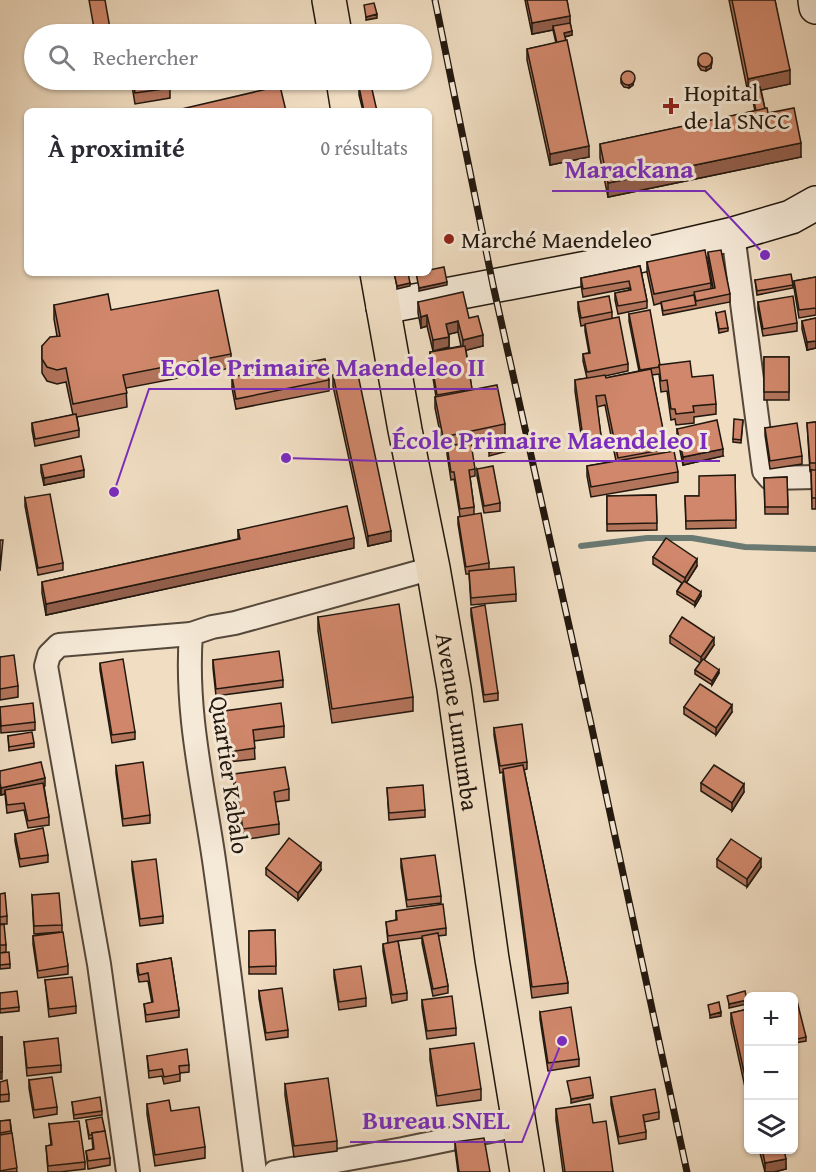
<!DOCTYPE html>
<html lang="fr">
<meta charset="utf-8">
<style>
:root{--surface:#fff;--page:#f7f7f7;--text:#2b2b33;--muted:#7c7c81;--line:#e1e1e2}
body{margin:0;font-family:"Gentium Book Plus",serif;background:var(--page);color:var(--text)}
.controls{position:absolute;right:18px;bottom:18px;display:grid;overflow:hidden;border-radius:9px;box-shadow:0 2px 4px #0004}
.controls button{width:54px;height:54px;display:grid;place-items:center;padding:0;border:0;border-bottom:2px solid var(--line);background:var(--surface);color:var(--text);font:30px sans-serif}
.list{margin:0;padding:0;list-style:none}
h2{display:flex;justify-content:space-between;align-items:center;height:78px;margin:0;padding:0 24px;font-size:26px}
h2 small{font-size:20px;font-weight:400;color:var(--muted)}
.icon{flex:none;width:33px;height:33px;fill:none;stroke:currentColor;stroke-width:2;stroke-linecap:round;stroke-linejoin:round}
.map{position:relative;flex:none;width:816px;height:1172px;overflow:hidden}
.search{position:absolute;background:var(--surface);box-shadow:0 2px 4px #0004;left:24px;top:24px;width:408px;height:66px;display:flex;align-items:center;gap:15px;box-sizing:border-box;padding:0 21px;border-radius:33px;color:var(--muted);font-size:22px}
.panel{position:absolute;background:var(--surface);box-shadow:0 2px 4px #0004;left:24px;top:108px;width:408px;height:168px;border-radius:9px}
.map>svg:first-child{display:block}
.lines{fill:none;stroke-linecap:round;stroke-linejoin:round}
.stream{stroke:#6a7972;stroke-width:6}
.street-casing{stroke:#55483b;stroke-width:26}
.secondary-casing{stroke:#21170e;stroke-width:36}
.highway-casing{stroke:#21170e;stroke-width:36}
.street{stroke:#f5e9d7;stroke-width:22}
.secondary{stroke:#f5e9d7;stroke-width:33}
.highway{stroke:#f0ddc2;stroke-width:33}
.rail-casing{stroke:#21170e;stroke-width:7}
.rail{stroke:#f5e9d7;stroke-width:4.5;stroke-dasharray:14;stroke-linecap:butt}
.wall{fill:#b3745c;stroke:#21170e;stroke-width:1.5}
.shaded-wall{fill:#925e4b;stroke:#21170e;stroke-width:1.5}
.building{fill:#d0876b;stroke:#21170e;stroke-width:1.5}
.poi-dot{fill:#8f2418;stroke:#f5e9d7;stroke-width:2}
.labels{text-anchor:middle;dominant-baseline:central;stroke-width:6;stroke-linejoin:round;paint-order:stroke}
.poi-label{font-size:24px;fill:#21170e;stroke:#f5e9d7;text-anchor:start}
.street-label{font-size:24px;fill:#21170e;stroke:#f5e9d7}
.leader{fill:none;stroke:#7b2cbf;stroke-width:2}
.callout-dot{fill:#7b2cbf;stroke:#f5e9d7;stroke-width:2}
.callout-label{font-size:26px;text-anchor:middle;font-weight:bold;fill:#7b2cbf;stroke:#f5e9d7;stroke-width:6;stroke-linejoin:round;paint-order:stroke}
</style>
<div class="map">
<svg width="816" height="1172" viewBox="0 0 816 1172">
<rect width="100%" height="100%" fill="#f0ddc2"/>
<filter id="stains"><feTurbulence type="fractalNoise" baseFrequency=".00333" numOctaves="4"/><feColorMatrix values="0 0 0 0 .2 0 0 0 0 .09 0 0 0 0 .02 0 0 0 .5 -.17"/></filter>
<radialGradient id="worn" r=".72"><stop offset=".6" stop-color="#630" stop-opacity="0"/><stop offset="1" stop-color="#630" stop-opacity=".3"/></radialGradient>
<g class="lines">
<polyline class="stream" points="581,546 647,538 692,538 745,547 816,549"/>
<g class="street-casing">
<g id="street">
<polyline points="733,234 764,471 770,478 816,477"/>
<polyline points="128,1172 99,964 46,666 49,655 59,645 191,634"/>
<path d="M255,1172C241,1068 229,964 214,860C203,785 185,710 191,634L212,627L235,623L433,568"/>
<polyline points="275,1172 403,1149 519,1125"/>
</g>
</g>
<g class="secondary-casing">
<g id="secondary">
<polyline points="815,0 816,7"/>
<polyline points="383,307 587,268 733,234 791,217 816,203"/>
</g>
</g>
<g class="highway-casing">
<g id="highway">
<polyline points="329,0 335,34"/>
<polyline points="343,80 348,111"/>
<path id="s1" d="M377,273L405,430L433,568L454,688L492,959L527,1172"/>
</g>
</g>
<use href="#street" class="street"/>
<use href="#secondary" class="secondary"/>
<use href="#highway" class="highway"/>
<g class="rail-casing">
<polyline id="rail" points="435,0 493,285 591,724 687,1172"/>
</g>
<use href="#rail" class="rail"/>
</g>
<g class="wall">
<polygon points="525,0 567,0 572,35 565,37 589,157 550,165 527,60 527,49 556,43 553,30 532,34"/>
<polygon points="729,0 775,0 790,84 761,90 765,109 801,157 608,197 600,158 600,144 755,111 751,92 748,93"/>
<polygon points="698,62 712,62 711,68 706,71 701,70 698,65"/>
<polygon points="621,79 634,80 633,85 629,88 624,87 621,83"/>
<polygon points="131,80 169,80 170,88 170,98 135,104"/>
<polygon points="359,87 377,111 363,111 359,95"/>
<polygon points="708,252 730,294 730,302 663,315 661,303 654,305 647,272 647,262 711,283 711,289 713,288 708,259"/>
<polygon points="640,266 647,301 647,308 618,314 615,300 615,293 629,290 629,288 583,297 581,285 581,278"/>
<polygon points="816,277 816,315 799,318 794,288 794,281"/>
<polygon points="755,280 793,285 793,288 757,295"/>
<polygon points="418,302 469,318 483,346 466,350 472,390 505,424 505,435 450,446 475,469 475,476 470,477 474,507 474,514 489,563 489,569 516,594 516,601 471,605 469,574 466,574 458,524 458,517 460,516 454,479 451,480 447,454 447,446 443,447 435,408 435,397 436,397 430,359 430,352 461,346 458,332 449,334 449,347 433,351 427,326 421,328 418,313"/>
<polygon points="578,302 612,312 612,319 628,364 628,371 605,376 606,378 639,371 629,321 629,314 660,365 692,377 716,404 716,414 694,417 694,423 676,425 675,419 671,420 667,391 661,392 659,374 652,375 667,452 678,472 678,482 591,497 587,476 587,466 616,461 605,405 597,407 601,436 601,446 583,449 575,391 575,380 587,378 583,361 583,354 589,353 585,331 585,325 581,326 578,309"/>
<polygon points="758,302 797,323 797,331 763,336 758,309"/>
<polygon points="54,305 111,310 231,354 231,368 126,388 127,407 77,417 79,430 79,437 35,446 32,430 32,423 73,415 66,382 57,384 47,381 42,373 42,346 57,336 54,319"/>
<polygon points="716,313 728,328 728,331 719,333"/>
<polygon points="816,318 816,348 807,350 802,329 802,321"/>
<rect x="764" y="357" width="25" height="43"/>
<polygon points="333,375 391,541 368,546 333,386"/>
<polygon points="232,377 329,380 329,391 236,409 232,388"/>
<polygon points="743,420 741,443 733,442 733,439"/>
<polygon points="816,422 816,509 812,509 811,470 810,471 807,423"/>
<polygon points="765,428 802,456 802,464 770,469 765,435"/>
<polygon points="677,429 723,456 683,465 677,436"/>
<polygon points="41,465 84,477 44,485 41,472"/>
<polygon points="477,469 500,503 500,511 484,513 477,476"/>
<polygon points="735,475 736,528 686,529 685,496 699,496"/>
<polygon points="787,477 788,514 765,514 764,478"/>
<polygon points="656,495 657,530 607,531 607,496"/>
<polygon points="25,498 63,563 63,570 38,575 25,506"/>
<polygon points="238,530 354,548 46,615 42,593 42,582 238,539"/>
<polygon points="653,557 697,566 686,583 701,596 695,606 677,594 677,591 682,583 653,564"/>
<polygon points="471,608 498,693 498,700 484,702 471,615"/>
<polygon points="318,617 413,697 413,711 332,723 318,631"/>
<polygon points="670,636 714,645 704,660 719,673 712,685 695,674 695,670 700,663 670,643"/>
<polygon points="0,657 18,686 18,697 0,700"/>
<polygon points="213,660 283,680 283,687 216,696 213,668"/>
<polygon points="100,663 135,732 135,739 112,743 100,670"/>
<polygon points="0,707 35,722 35,730 1,733"/>
<polygon points="684,707 732,712 716,735 684,714"/>
<polygon points="224,711 284,726 284,737 254,741 255,759 229,762 224,722"/>
<polygon points="494,728 527,762 527,769 524,770 568,983 568,993 532,998 503,779 503,772 500,773 494,735"/>
<polygon points="8,736 34,743 34,747 9,751"/>
<polygon points="116,766 150,815 150,823 123,826 116,773"/>
<polygon points="0,771 45,786 44,786 49,817 49,825 28,828 24,810 7,813 5,794 1,795 0,790"/>
<polygon points="234,774 289,789 289,800 275,802 279,824 279,834 243,840 234,785"/>
<polygon points="701,783 744,792 732,811 701,791"/>
<polygon points="387,788 425,810 425,817 389,820"/>
<polygon points="15,834 48,855 48,862 20,867 15,841"/>
<polygon points="401,859 441,896 441,903 407,907 401,867"/>
<polygon points="717,859 761,867 747,887 717,867"/>
<polygon points="132,862 163,916 163,923 140,926 132,869"/>
<polygon points="266,868 321,870 298,900 266,875"/>
<polygon points="0,894 7,916 7,924 0,924"/>
<polygon points="32,895 62,925 62,932 68,966 68,974 38,978 33,944 33,936 60,932 34,934"/>
<polygon points="396,911 446,928 446,935 438,936 448,986 448,993 433,996 422,943 422,938 398,941 407,993 407,1000 392,1003 383,951 383,944 388,943 386,922 396,920"/>
<polygon points="0,925 6,945 6,952 0,953"/>
<polygon points="275,930 276,974 249,974 249,931"/>
<polygon points="0,953 10,964 10,968 0,969"/>
<polygon points="171,958 179,1010 179,1017 146,1022 144,1004 152,1003 148,981 139,982 137,971 137,964"/>
<polygon points="334,970 366,998 366,1006 339,1010 334,977"/>
<polygon points="45,980 76,1006 76,1013 49,1017"/>
<polygon points="259,991 288,1030 288,1037 266,1040 259,998"/>
<polygon points="0,993 19,1007 19,1011 0,1013"/>
<polygon points="422,1000 456,1028 456,1035 427,1039 422,1007"/>
<polygon points="794,1002 806,1037 806,1041 794,1043"/>
<polygon points="748,1009 748,1101 731,1023 731,1013"/>
<polygon points="540,1012 579,1059 579,1066 548,1071 540,1019"/>
<rect x="0" y="1037" width="2" height="42"/>
<polygon points="24,1042 61,1065 61,1072 27,1076"/>
<polygon points="430,1049 481,1089 481,1100 437,1106 430,1060"/>
<polygon points="147,1056 189,1065 189,1072 180,1073 180,1081 164,1084 162,1076 149,1078"/>
<polygon points="29,1080 57,1107 57,1114 34,1118 29,1088"/>
<polygon points="0,1082 9,1094 9,1101 0,1102"/>
<polygon points="285,1084 337,1141 337,1151 294,1157 285,1095"/>
<polygon points="611,1097 659,1112 659,1119 644,1122 646,1132 646,1139 619,1144 611,1104"/>
<polygon points="72,1102 102,1111 102,1115 74,1119"/>
<polygon points="147,1104 171,1111 205,1147 205,1158 155,1166 147,1114"/>
<polygon points="556,1109 593,1123 613,1172 563,1172 556,1120"/>
<polygon points="10,1120 17,1172 0,1172 0,1121"/>
<polygon points="86,1120 110,1158 110,1165 88,1169 86,1151 93,1149 92,1138 89,1139"/>
<polygon points="49,1124 85,1162 85,1169 60,1172 48,1172 46,1146 51,1145"/>
<polygon points="455,1142 490,1172 458,1172 455,1149"/>
<polygon points="759,1149 784,1149 786,1169 774,1172 765,1172"/>
</g>
<g class="shaded-wall">
<polygon points="377,14 377,18 366,20 366,17"/>
<polygon points="570,16 570,26 553,26 553,30 532,34 532,23"/>
<polygon points="572,31 572,35 564,37 564,33"/>
<polygon points="712,59 711,68 706,71 706,67"/>
<polygon points="790,70 790,84 752,92 751,88 751,92 748,93 748,79"/>
<polygon points="634,76 633,85 629,88 629,84"/>
<polygon points="356,80 369,80 356,82"/>
<polygon points="801,143 801,157 608,197 608,183"/>
<polygon points="589,146 589,157 550,165 550,154"/>
<polygon points="447,282 447,285 419,291 419,288"/>
<polygon points="410,283 410,286 397,289 397,286"/>
<polygon points="427,315 427,326 421,328 421,317"/>
<polygon points="458,321 458,332 446,335 446,324"/>
<polygon points="483,335 483,346 463,351 463,340"/>
<polygon points="449,337 449,347 433,351 433,340"/>
<polygon points="816,341 816,348 807,350 807,342"/>
<polygon points="508,448 508,451 489,456 489,452"/>
<polygon points="723,449 723,456 683,465 683,457"/>
<polygon points="84,470 84,477 44,485 44,478"/>
<polygon points="391,531 391,541 368,546 368,536"/>
<polygon points="354,538 354,548 46,615 46,604"/>
<polygon points="697,559 697,566 685,585 685,578"/>
<polygon points="701,592 701,596 695,606 695,602"/>
<polygon points="714,638 714,645 701,664 701,657"/>
<polygon points="719,670 719,673 712,685 712,681"/>
<polygon points="732,705 732,712 716,735 716,728"/>
<polygon points="45,778 45,786 5,794 5,790 5,794 1,795 1,788"/>
<polygon points="744,784 744,792 732,811 732,803"/>
<polygon points="761,859 761,867 747,887 747,879"/>
<polygon points="321,863 321,870 298,900 298,893"/>
<polygon points="747,1000 747,1004 729,1008 729,1004"/>
<polygon points="721,1012 721,1016 710,1018 710,1015"/>
<polygon points="593,1095 593,1098 571,1103 571,1099"/>
<polygon points="786,1159 786,1169 774,1172 765,1172 765,1163"/>
</g>
<g class="building">
<polygon points="89,0 105,0 111,34 95,34"/>
<polygon points="527,0 567,0 570,16 532,23"/>
<polygon points="732,0 775,0 790,70 748,79"/>
<polygon points="374,3 377,14 366,17 364,5"/>
<polygon points="570,23 572,31 564,33 566,41 557,43 553,26"/>
<polygon points="567,40 589,146 550,154 527,49"/>
<circle cx="705" cy="60" r="7"/>
<circle cx="628" cy="78" r="7"/>
<polygon points="133,80 169,80 170,88 135,93"/>
<polygon points="371,85 377,111 364,111 359,87"/>
<polygon points="280,86 286,111 173,111"/>
<polygon points="760,87 765,109 756,111 751,88"/>
<polygon points="767,108 768,113 794,108 801,143 608,183 600,144"/>
<polygon points="705,250 711,283 654,294 647,262"/>
<polygon points="721,250 730,294 696,301 694,292 715,288 708,252"/>
<polygon points="640,266 647,301 618,306 615,293 631,290 629,281 583,289 581,278"/>
<polygon points="444,267 447,282 419,288 416,273 429,273 429,270"/>
<polygon points="394,273 408,273 410,283 397,286"/>
<polygon points="791,274 793,285 757,291 755,280"/>
<polygon points="816,277 816,308 799,310 794,281"/>
<polygon points="218,290 231,354 123,375 127,393 73,404 66,368 57,370 47,367 42,359 42,346 50,337 60,336 54,305 108,294 111,310"/>
<polygon points="463,292 469,318 478,316 483,335 463,340 458,321 446,324 449,337 433,340 427,315 421,317 418,302"/>
<polygon points="694,295 696,305 663,311 661,302"/>
<polygon points="609,296 612,312 581,318 578,302"/>
<polygon points="793,296 797,323 763,329 758,302"/>
<polygon points="650,310 660,365 659,365 659,367 640,370 629,314"/>
<polygon points="725,311 728,328 719,329 716,313"/>
<polygon points="619,317 628,364 587,372 583,354 590,353 585,324"/>
<polygon points="816,318 816,341 807,342 802,321"/>
<polygon points="465,346 472,389 437,395 430,352"/>
<rect x="764" y="357" width="25" height="35"/>
<polygon points="325,359 329,380 236,399 232,377"/>
<polygon points="690,361 692,377 713,375 716,404 693,406 694,412 676,414 675,409 671,409 667,380 661,381 659,365"/>
<polygon points="651,369 667,449 618,458 605,395 596,396 601,436 583,438 575,380 605,375 606,378"/>
<polygon points="357,370 391,531 368,536 333,375"/>
<polygon points="497,385 505,424 443,437 435,397"/>
<polygon points="76,414 79,430 35,439 32,423"/>
<polygon points="734,419 743,420 741,440 733,439"/>
<polygon points="717,420 723,449 683,457 677,429"/>
<polygon points="816,422 816,463 810,463 807,423"/>
<polygon points="797,423 802,456 770,461 765,428"/>
<polygon points="505,436 508,448 489,452 486,440"/>
<polygon points="471,443 475,469 469,470 474,507 460,509 454,472 451,472 447,446"/>
<polygon points="674,451 678,472 591,487 587,466"/>
<polygon points="81,456 84,470 44,478 41,465"/>
<polygon points="493,466 500,503 484,506 477,469"/>
<polygon points="811,470 816,470 816,498 812,498"/>
<polygon points="735,475 736,520 686,521 685,496 699,496 699,476"/>
<polygon points="787,477 788,507 765,507 764,478"/>
<polygon points="50,494 63,563 38,568 25,498"/>
<polygon points="656,495 657,523 607,524 607,496"/>
<polygon points="347,506 354,538 46,604 42,582 240,539 238,530"/>
<polygon points="481,513 489,563 466,567 458,517"/>
<polygon points="666,538 697,559 685,578 653,557"/>
<polygon points="0,540 3,540 0,571"/>
<polygon points="514,567 516,594 471,598 469,571"/>
<polygon points="684,581 701,592 695,602 677,591"/>
<polygon points="399,604 413,697 332,709 318,617"/>
<polygon points="485,605 498,693 484,695 471,608"/>
<polygon points="682,617 714,638 701,657 670,636"/>
<polygon points="279,651 283,680 216,689 213,660"/>
<polygon points="14,655 18,686 0,689 0,657"/>
<polygon points="123,659 135,732 112,735 100,663"/>
<polygon points="703,659 719,670 712,681 695,670"/>
<polygon points="700,684 732,705 716,728 684,707"/>
<polygon points="33,703 35,722 1,726 0,707"/>
<polygon points="281,703 284,726 253,730 255,748 229,752 224,711"/>
<polygon points="522,724 527,762 500,766 494,728"/>
<polygon points="32,732 34,743 9,747 8,736"/>
<polygon points="41,762 45,778 1,788 0,783 0,771"/>
<polygon points="143,762 150,815 123,819 116,766"/>
<polygon points="523,765 568,983 532,987 503,769"/>
<polygon points="714,765 744,784 732,803 701,783"/>
<polygon points="285,767 289,789 274,792 279,824 243,829 234,774"/>
<polygon points="43,783 49,817 28,821 24,803 7,805 5,790"/>
<polygon points="423,785 425,810 389,813 387,788"/>
<polygon points="43,828 48,855 20,859 15,834"/>
<polygon points="289,838 321,863 298,893 266,868"/>
<polygon points="731,839 761,859 747,879 717,859"/>
<polygon points="435,855 441,896 407,900 401,859"/>
<polygon points="156,859 163,916 140,919 132,862"/>
<polygon points="5,893 7,916 0,917 0,894"/>
<polygon points="59,893 62,925 34,926 32,895"/>
<polygon points="443,904 446,928 388,936 386,922 397,920 396,911"/>
<polygon points="4,924 6,945 0,945 0,925"/>
<polygon points="275,930 276,966 249,967 249,931"/>
<polygon points="63,932 68,966 38,971 33,936"/>
<polygon points="438,933 448,986 433,989 422,936"/>
<polygon points="398,941 407,993 392,995 383,944"/>
<polygon points="9,952 10,964 0,965 0,953"/>
<polygon points="171,958 179,1010 146,1015 144,1004 153,1002 148,973 139,975 137,964"/>
<polygon points="361,966 366,998 339,1002 334,970"/>
<polygon points="72,977 76,1006 49,1009 45,980"/>
<polygon points="282,988 288,1030 266,1033 259,991"/>
<polygon points="17,991 19,1007 0,1009 0,993"/>
<polygon points="745,991 747,1000 729,1004 727,996"/>
<polygon points="452,996 456,1028 427,1031 422,1000"/>
<polygon points="797,1001 806,1037 794,1040 794,1002"/>
<polygon points="719,1002 721,1012 710,1015 708,1005"/>
<polygon points="571,1007 579,1059 548,1063 540,1012"/>
<polygon points="748,1009 748,1090 731,1013"/>
<rect x="0" y="1037" width="2" height="35"/>
<polygon points="58,1038 61,1065 27,1068 24,1042"/>
<polygon points="474,1043 481,1089 437,1096 430,1049"/>
<polygon points="187,1049 189,1065 179,1066 180,1074 164,1077 162,1069 149,1071 147,1056"/>
<polygon points="52,1077 57,1107 34,1110 29,1080"/>
<polygon points="590,1077 593,1095 571,1099 567,1081"/>
<polygon points="328,1078 337,1141 294,1146 285,1084"/>
<polygon points="7,1080 9,1094 0,1095 0,1082"/>
<polygon points="655,1089 659,1112 643,1115 646,1132 619,1137 611,1097"/>
<polygon points="100,1097 102,1111 74,1115 72,1102"/>
<polygon points="169,1100 171,1111 199,1107 205,1147 155,1155 147,1104"/>
<polygon points="590,1104 593,1123 606,1121 613,1172 565,1172 556,1109"/>
<polygon points="102,1117 105,1131 92,1133 92,1135 89,1135 86,1120"/>
<polygon points="10,1120 11,1131 0,1133 0,1121"/>
<polygon points="79,1121 85,1162 48,1166 46,1146 52,1145 49,1124"/>
<polygon points="105,1131 110,1158 88,1161 86,1151 94,1149 92,1133"/>
<polygon points="12,1133 17,1168 0,1171 0,1135"/>
<polygon points="484,1138 490,1172 459,1172 455,1142"/>
<polygon points="762,1149 784,1149 786,1159 765,1163"/>
</g>
<g class="poi-dot">
<path d="M668 97h6v6h6v6h-6v6h-6v-6h-6v-6h6z"/>
<circle cx="449" cy="239" r="6"/>
</g>
<g class="labels">
<g class="poi-label">
<text x="684" y="92">Hopital<tspan x="684" dy="28">de la SNCC</tspan></text>
<text x="461" y="239">Marché Maendeleo</text>
</g>
<g class="street-label">
<text stroke="none"><textPath href="#s1" startOffset="456">Avenue Lumumba</textPath></text>
<text transform="translate(230 775) rotate(82)">Quartier Kabalo</text>
</g>
</g>
<path class="leader" d="M765 255L705 191H552M114 492L149 389H498M286 458L380 461H720M562 1041L522 1142H350"/>
<g class="callout-dot">
<circle cx="765" cy="255" r="6"/>
<circle cx="114" cy="492" r="6"/>
<circle cx="286" cy="458" r="6"/>
<circle cx="562" cy="1041" r="6"/>
</g>
<g class="callout-label">
<text x="629" y="178">Marackana</text>
<text x="323" y="376">Ecole Primaire Maendeleo II</text>
<text x="550" y="449">École Primaire Maendeleo I</text>
<text x="436" y="1129">Bureau SNEL</text>
</g>
<rect width="100%" height="100%" filter="url(#stains)"/>
<rect width="100%" height="100%" fill="url(#worn)"/>
</svg>
<div class="controls">
<button>+</button>
<button>−</button>
<button><svg class="icon" aria-label="layers" viewBox="0 0 24 24"><path d="M12 4l9 5-9 5-9-5zM3 14l9 5 9-5"/></svg></button>
</div>
<div class="search"><svg class="icon" aria-label="search" viewBox="0 0 24 24"><circle cx="10" cy="10" r="6"/><path d="M15 15l6 6"/></svg>Rechercher</div>
<section class="panel">
<h2>À proximité<small>0 résultats</small></h2>
<ul class="list">
</ul>
</section>
</div>
